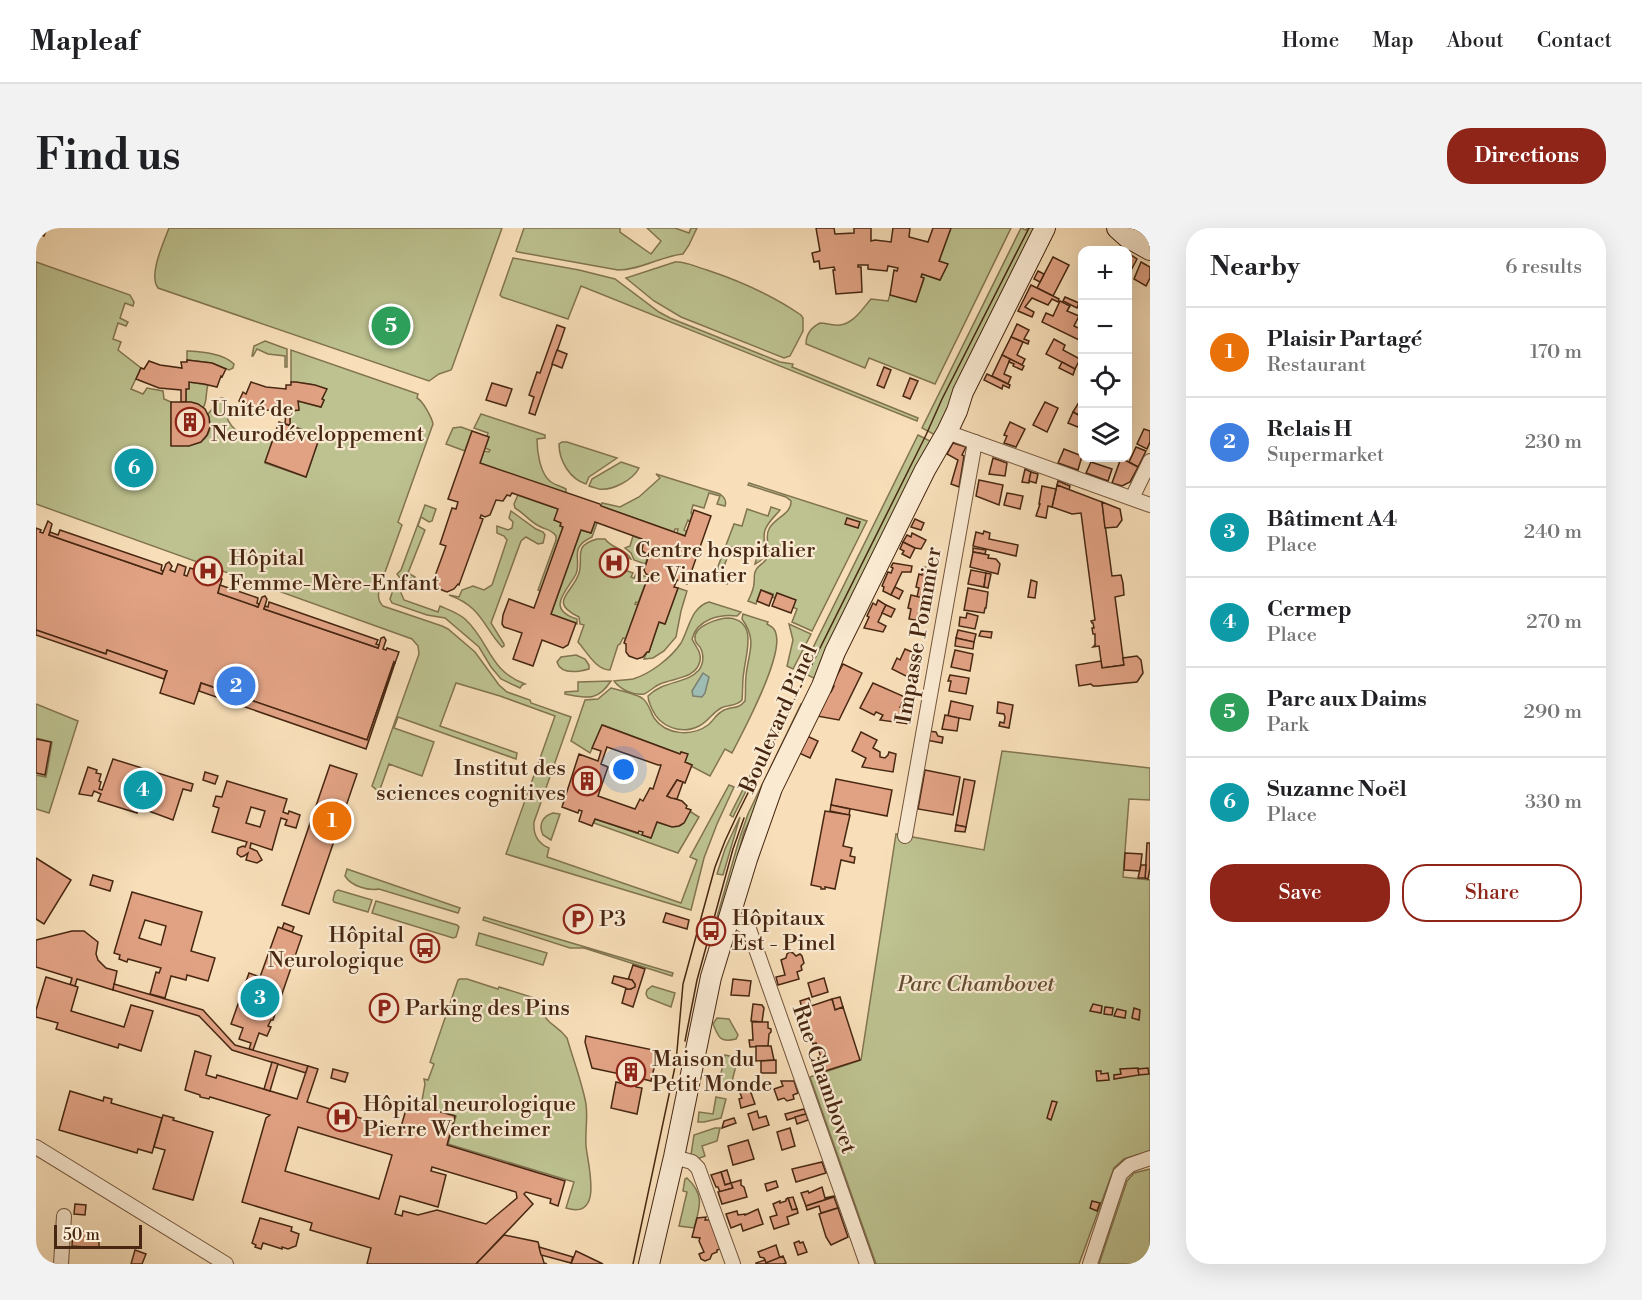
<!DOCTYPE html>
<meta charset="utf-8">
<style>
:root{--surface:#fff;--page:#f2f2f2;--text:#202124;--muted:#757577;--line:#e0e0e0;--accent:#8f2418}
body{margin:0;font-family:"Libre Bodoni",serif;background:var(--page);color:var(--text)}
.controls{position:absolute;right:18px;top:18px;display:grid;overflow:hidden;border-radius:12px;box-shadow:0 6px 24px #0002}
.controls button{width:54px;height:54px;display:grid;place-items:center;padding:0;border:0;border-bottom:2px solid var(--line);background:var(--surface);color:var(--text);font:30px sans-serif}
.scale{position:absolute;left:18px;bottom:15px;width:88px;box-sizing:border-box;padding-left:6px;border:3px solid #472711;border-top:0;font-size:16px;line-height:21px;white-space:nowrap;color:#472711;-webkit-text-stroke:4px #faead2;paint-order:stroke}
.you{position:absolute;left:588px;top:542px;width:21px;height:21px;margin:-15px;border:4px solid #fff;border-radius:50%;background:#1a73e8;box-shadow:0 0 0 9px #1a73e833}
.badge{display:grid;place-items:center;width:39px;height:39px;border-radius:50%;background:var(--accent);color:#fff;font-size:20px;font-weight:700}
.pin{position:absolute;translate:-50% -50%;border:3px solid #fff;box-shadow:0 2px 6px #0006}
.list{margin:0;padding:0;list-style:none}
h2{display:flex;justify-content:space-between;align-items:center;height:78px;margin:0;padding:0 24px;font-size:26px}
h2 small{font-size:20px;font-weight:400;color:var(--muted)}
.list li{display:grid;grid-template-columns:39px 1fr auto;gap:18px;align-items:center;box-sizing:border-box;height:90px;padding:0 24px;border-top:2px solid var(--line)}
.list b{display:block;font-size:22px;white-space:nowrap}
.list p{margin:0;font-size:20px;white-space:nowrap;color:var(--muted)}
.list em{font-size:20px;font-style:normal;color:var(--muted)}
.actions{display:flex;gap:12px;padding:18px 24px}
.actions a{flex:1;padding:14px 0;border:2px solid var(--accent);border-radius:24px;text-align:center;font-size:21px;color:var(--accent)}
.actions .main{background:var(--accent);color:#fff}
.icon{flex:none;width:33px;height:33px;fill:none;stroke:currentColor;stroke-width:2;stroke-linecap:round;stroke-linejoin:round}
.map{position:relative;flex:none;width:1114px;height:1036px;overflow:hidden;border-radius:24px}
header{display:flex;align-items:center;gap:36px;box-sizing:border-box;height:84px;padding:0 30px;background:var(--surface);border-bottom:2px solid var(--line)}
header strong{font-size:28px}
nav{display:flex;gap:33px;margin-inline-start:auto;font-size:21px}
.intro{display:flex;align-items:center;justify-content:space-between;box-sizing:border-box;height:144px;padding:0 36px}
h1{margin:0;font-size:42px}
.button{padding:15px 27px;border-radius:24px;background:var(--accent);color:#fff;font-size:21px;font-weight:700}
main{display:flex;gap:36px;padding:0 36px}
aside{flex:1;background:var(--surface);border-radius:24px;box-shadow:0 6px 24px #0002}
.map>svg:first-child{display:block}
.green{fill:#bdc290;stroke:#827450;stroke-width:1.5}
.water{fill:#9ebcb4;stroke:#7b8073;stroke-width:1.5}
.building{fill:#e1a284;stroke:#472711;stroke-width:1.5;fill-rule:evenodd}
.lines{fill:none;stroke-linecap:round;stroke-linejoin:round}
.minor-casing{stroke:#73553b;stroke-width:16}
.secondary-casing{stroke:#472711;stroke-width:22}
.minor{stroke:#faead2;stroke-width:14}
.secondary{stroke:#faead2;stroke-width:20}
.tram{stroke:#472711;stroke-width:1.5}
.labels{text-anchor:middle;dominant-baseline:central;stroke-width:4.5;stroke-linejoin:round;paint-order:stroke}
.poi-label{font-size:22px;fill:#472711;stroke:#faead2;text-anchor:start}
.street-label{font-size:22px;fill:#472711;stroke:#faead2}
.park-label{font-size:22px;font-style:italic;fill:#644e31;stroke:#faead2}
</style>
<header>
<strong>Mapleaf</strong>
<nav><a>Home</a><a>Map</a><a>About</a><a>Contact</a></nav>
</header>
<div class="intro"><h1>Find us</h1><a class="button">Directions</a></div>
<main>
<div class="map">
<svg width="1114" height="1036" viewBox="0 0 1114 1036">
<rect width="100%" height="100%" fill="#f8dfb9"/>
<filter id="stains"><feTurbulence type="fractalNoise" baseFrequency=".00333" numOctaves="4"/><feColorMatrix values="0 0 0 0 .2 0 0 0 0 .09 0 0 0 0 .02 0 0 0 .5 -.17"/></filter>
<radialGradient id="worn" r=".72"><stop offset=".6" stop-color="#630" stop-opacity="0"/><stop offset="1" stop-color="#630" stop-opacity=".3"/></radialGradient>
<g class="green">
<path d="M133,0H466L416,140L415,142L403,146L393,153L122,60C112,47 128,14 133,0Z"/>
<path d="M488,0H584V4L615,26L625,13L611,0H639L653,5L655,0H661L653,17L647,26C625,28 605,42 582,42L482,24L480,23Z"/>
<path d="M915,0H975L899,156L833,130L829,140L770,116C770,106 776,99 784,95C790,95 794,97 799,97C816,99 826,81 835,71L852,73L854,67L880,73L888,51L885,49L886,46L904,52L911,37L903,33Z"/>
<polygon points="985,0 990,2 991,0 1002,0 901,208 886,200"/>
<polygon points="477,30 543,42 579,51 623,84 634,90 744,134 757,136 756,139 882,190 881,193 545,58 532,91 466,69 464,67"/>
<path d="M0,34L94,67L98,74L97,78L89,75L84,90L92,94L90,98L82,95L77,111L85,114L82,122L105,140L95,161L107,166L111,160L127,163L128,171L135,174V217C157,218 181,216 172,186L185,170H187L190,172C190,178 189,185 192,192C200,209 224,216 239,205L229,235L270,249L284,208L254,197V183L263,182L262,173L285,179L288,172L286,171L290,162L274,156L255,154V122L382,166L381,170C387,173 396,190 397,196L362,294L366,297L344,358C342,366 341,372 347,378L406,398L412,401L439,424L463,457L471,464L494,472L495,475L535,489L498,594C497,606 501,615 513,620L511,629L645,675L661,632L654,629L693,557L698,559L681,596L668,630L655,682L470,626L519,488L464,468L420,455L404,498L481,525L480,531L362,489L358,500L398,514L386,548L353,536L343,564L336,558L383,426L382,418L376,411L0,276Z"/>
<path d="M639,34C650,33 660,39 671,42C704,53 736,67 765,87L767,90V103L754,128L748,130L645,89L618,73L590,50Z"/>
<polygon points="229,113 251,121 251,139 249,139 249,128 232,126 221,121 217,128 216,128 218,118"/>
<path d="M151,123C166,124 187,125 198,136L197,140L193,142L176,135L151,132Z"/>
<path d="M153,154L172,157C169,165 172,172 167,180L158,175L150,174V161L153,160Z"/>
<path d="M445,186L509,207V210L501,211C501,224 504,246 515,254C519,257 525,258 530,261V264L528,265L444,235L448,223L453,224L454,222L449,220L453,209L451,208L452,205L438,200Z"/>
<polygon points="425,199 436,203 429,223 410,216 417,200"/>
<polygon points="882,207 898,215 782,452 765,444"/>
<path d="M526,214H531L581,230L553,249L550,256C534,251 523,233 523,216Z"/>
<path d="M585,234L603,240C597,252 576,263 563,261C560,260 556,259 553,258L556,251Z"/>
<path d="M620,246L684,266C688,269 691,273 689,278L681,276L684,268L673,265L668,280L657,277L655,285L657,287L654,293L652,292L648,302L651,304L649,308L641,305L642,301H639L638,304L565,278L566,275L584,279L603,269L624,250Z"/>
<path d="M713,255L831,293L776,403L756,394L761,381L757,379L759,372L741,365L739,370L736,369L737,366L725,362L720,376L712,373C715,367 718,361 718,355C719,350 717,347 720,342C723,336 730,335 732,328C735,319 728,310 733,301C738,290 756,286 755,273L750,269L712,257Z"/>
<path d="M482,267L522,281L525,295L524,298L527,299L505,363L502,362L520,312V308C515,301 510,302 503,298C494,294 488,285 479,280L478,276Z"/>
<polygon points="389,277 400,281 396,293 393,294 385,289 382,298 389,302 372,345 379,349 374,354 364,350 361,346 365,342"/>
<path d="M735,279L744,282C739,288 732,294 729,302C724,318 739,326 719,336L721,328L695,319L685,347L693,351L691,356L679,351L678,349L698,296L706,298L711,281L732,288Z"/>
<path d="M475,283L500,301L507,304L509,307L507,315L502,316L490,309L485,313L455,395L468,416V418L466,419C446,397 446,379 413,367L423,369L426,362L437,358L448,362L456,357L471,312L468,308L461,305V298L472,302L476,300L477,294L473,290Z"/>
<path d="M559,294L561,295L556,309C532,320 546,331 540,346C532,362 508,381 541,391V396L515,386L545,302L555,305Z"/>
<polygon points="597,308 606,311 604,314 607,316 606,323 613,327 609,336 598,332 595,325 589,320 594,318"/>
<path d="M561,311H569C576,321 589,320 595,331L585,328L581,329L578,332L580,339L597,345L595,349L598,350L600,346L612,349L602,375L600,374L599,376L602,377L590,411L587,410L584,416L582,417L574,442C560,442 551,424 542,414L548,397L544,396L543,389C511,374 537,365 543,345C548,329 536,318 561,311Z"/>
<path d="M360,353L368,372L402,384L404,378C413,382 422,385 429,391C454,414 453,443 489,456L486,457L484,460L465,451L455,439L443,419L409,390L391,387L356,375L354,371Z"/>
<polygon points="642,360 651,363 645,383 640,409 628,423 617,430 608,431 611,424 613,424 623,394 629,396"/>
<path d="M673,374L705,384L701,388C684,386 661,391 656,411C659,418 666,424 664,433C660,451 637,450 624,456C619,458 613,464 608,466C597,468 584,461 578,453C584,452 591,452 597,451C614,446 635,430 645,415C653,401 655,379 673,374Z"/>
<path d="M707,386L732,394L731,396C736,399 739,400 740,406C747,429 708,502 696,525L689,521L674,548L655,538L656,537L649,534L651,526L645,524L644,526L567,497L554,525L535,513L549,472L562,471L575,460C583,462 601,467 606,470C613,475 614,483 618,490C630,507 656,509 672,497C677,493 680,487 685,484C694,477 701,483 709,473C710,465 709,456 710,448C712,425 722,413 706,391Z"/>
<path d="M693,390C722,393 710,425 708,443C706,453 707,463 706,472C700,479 692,476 685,480C676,485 672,494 663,498C645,507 624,499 616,481C614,476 612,473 612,468C628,452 651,456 663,442C668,435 668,426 664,419C662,417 659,414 659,411C657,398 683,390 693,390Z"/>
<polygon points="753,396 775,406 757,441 751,438 757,412"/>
<path d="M540,427L549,431L553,437V441C542,444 525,447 521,434L525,429Z"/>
<path d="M575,453C561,474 551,470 529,466V464L542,463V454Z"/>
<polygon points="0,476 42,493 13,585 0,581 0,547 10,549 16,514 0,510"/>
<polygon points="765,476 769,478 708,604 685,690 681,689 703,612 712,586"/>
<polygon points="966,523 1114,540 1114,572 1093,571 1087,649 1114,652 1114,923 1088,931 1078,940 1043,1036 840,1036 774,849 825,832 860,606 948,622"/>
<polygon points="726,524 729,525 697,589 694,587"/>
<path d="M655,584L663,589L642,625L558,595L559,591L615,610L621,594C636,599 648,604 652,585Z"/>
<path d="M517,585L524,586L515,612L507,607C502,596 507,588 517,585Z"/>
<polygon points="704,589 687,647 681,646 689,621"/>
<path d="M311,641L424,680L422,685L343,661C332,663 315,658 309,648Z"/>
<polygon points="302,662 336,672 332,684 298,674 297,672 299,664"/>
<polygon points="340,673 421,697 423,699 420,709 417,710 336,685"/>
<polygon points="448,689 637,745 636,748 548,720 534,720 447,692"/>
<polygon points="443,705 511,725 507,737 440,717"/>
<path d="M424,751H431L462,761L463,759L505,772C507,798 518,793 531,810C537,831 546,854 550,876C552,890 549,904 550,918C552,938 568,992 530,980L538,954L412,916L420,888L385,878L389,856L388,851L392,852L398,836L394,834L422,752Z"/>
<polygon points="616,758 639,765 635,779 612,770 610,766 611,762"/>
<path d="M681,790L693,791L702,807L700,811C683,815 683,809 677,796Z"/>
<polygon points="689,827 702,830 694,861 682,859"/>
<polygon points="680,869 690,871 685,890 668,894 662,894 663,884 677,886"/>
<polygon points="679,900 684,900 681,913 666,918 669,928 661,931 655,927 658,907"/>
<polygon points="1114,941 1114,1036 1063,1036 1091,953 1098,945"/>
<path d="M651,950C669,967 664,979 658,1000L643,998L651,964L647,963L649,951Z"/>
</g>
<polygon class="water" points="667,445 673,449 669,465 666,469 657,468 656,463"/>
<g class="building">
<polygon points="2,0 11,0 8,8 0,5"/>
<polygon points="780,0 798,0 799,6 818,5 818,0 835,0 835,13 839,12 855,14 857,0 874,0 873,9 892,14 897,0 915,0 903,33 912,36 904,52 886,46 885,49 888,50 880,74 854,67 858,42 861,43 862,40 852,38 851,43 832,41 832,37 822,37 822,39 825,39 826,64 800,66 797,42 799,42 798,39 784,41 783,33 778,34 776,25 784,23"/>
<polygon points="1092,25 1101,31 1092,48"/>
<polygon points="1017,29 1033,37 1017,68 1001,60"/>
<polygon points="1105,34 1114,39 1114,50 1110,58 1098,51"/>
<polygon points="1002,43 1008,46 1004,54 998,51"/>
<polygon points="995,57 1023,71 1022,74 1016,71 1012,77 996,70 989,79 998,84 996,89 982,83"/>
<polygon points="1029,69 1043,75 1041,80 1027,73"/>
<polygon points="1024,73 1034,78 1031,83 1043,88 1038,98 1046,102 1043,112 1006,94 1010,85 1017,88"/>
<polygon points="981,96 993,102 988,111 993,113 992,116 975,109"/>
<polygon points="521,97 529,100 499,187 493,185 498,169 493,167 501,144 504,145"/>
<polygon points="975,109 987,114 981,127 989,131 986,137 966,127"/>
<polygon points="1018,111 1029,117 1027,122 1044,131 1039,141 1010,126"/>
<polygon points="521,122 531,126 526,140 516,136"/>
<polygon points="966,127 974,131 968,146 975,149 972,156 956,148"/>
<polygon points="974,131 988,138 986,142 977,138 978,136 973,134"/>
<polygon points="151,132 176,135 190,141 186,149 185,148 181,159 168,156 153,154 153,161 150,161 150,174 145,174 145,162 123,160 100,151 105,140 108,141 113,133 124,137 146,140 145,134 151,134"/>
<polygon points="1026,134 1039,141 1037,147 1023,140"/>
<polygon points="848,139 855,142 848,160 841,157"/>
<polygon points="951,146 974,157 973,160 967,157 966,161 948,152"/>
<polygon points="874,150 882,153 874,171 867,168"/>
<polygon points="215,154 230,159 250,161 250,157 255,157 255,154 260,154 279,157 291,161 286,171 288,172 285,179 262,173 263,182 254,183 254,197 249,196 250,183 229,182 203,173 207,164 210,166"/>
<polygon points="456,155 476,161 470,178 450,172"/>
<polygon points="135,174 155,174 162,176 169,181 173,189 174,199 171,207 165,214 153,218 135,218"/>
<polygon points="1009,174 1022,180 1011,204 997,197"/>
<polygon points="1043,174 1046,176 1046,189 1037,184"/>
<polygon points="1037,184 1046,189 1046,196 1044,196 1042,199 1032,195"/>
<polygon points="243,194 284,208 270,249 229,234"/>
<polygon points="974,194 989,201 980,219 968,215 971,208 968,207"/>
<polygon points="1108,201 1114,203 1114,214 1111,221 1101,216"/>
<polygon points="436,203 453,209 444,235 564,276 565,278 638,304 649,308 658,282 675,288 651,356 641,352 638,359 642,360 629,396 623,394 613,424 611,424 607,429 601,431 593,428 590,424 590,416 588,415 612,349 614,350 615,348 610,346 608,342 613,327 606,323 607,316 604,315 606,311 559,294 555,305 545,302 515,386 540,395 532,417 527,420 506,412 497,438 477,431 486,405 468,399 466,396 467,387 473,371 498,380 527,299 524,298 525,295 518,292 522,281 476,265 474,268 471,267 467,273 460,272 454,287 449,289 445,287 444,290 447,291 423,357 422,356 418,361 411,364 406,362 401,358 399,352 400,348 399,348 410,318 404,316 416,280 420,281 422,274 412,271"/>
<polygon points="917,215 930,219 926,227 928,228 923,259 915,256 922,232 911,226"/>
<polygon points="1100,219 1110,223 1102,239 1093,234"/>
<polygon points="1028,221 1046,228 1042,242 1022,235"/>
<polygon points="957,230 971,235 969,248 953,246"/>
<polygon points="1085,230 1102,239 1094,254 1086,258 1076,255"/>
<polygon points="1055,234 1076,241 1072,253 1050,245"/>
<polygon points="989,241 995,244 993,255 986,254"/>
<polygon points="995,244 1002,246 1000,255 993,253"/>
<polygon points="943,252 967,257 963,277 940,268"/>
<polygon points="1022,253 1034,258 1033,262 1021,257"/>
<polygon points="1021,257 1066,274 1076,348 1085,347 1087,355 1088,367 1079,369 1088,437 1066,440 1063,418 1057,419 1060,416 1059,417 1059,406 1057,406 1056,400 1058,400 1057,395 1056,395 1055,393 1059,392 1045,285 1036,286 1016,279"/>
<polygon points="1006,258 1020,261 1016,279 1012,278 1010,290 1000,288 1004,276 1003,276"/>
<polygon points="971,265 987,268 984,281 968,277"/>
<polygon points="1066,274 1084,281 1086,292 1081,299 1069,300"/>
<polygon points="811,290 824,294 822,300 809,296"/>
<polygon points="879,291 888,295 885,302 875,299"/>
<polygon points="12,293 16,296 13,307 126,346 130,336 133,334 136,338 134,342 139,344 142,336 150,339 148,347 151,348 154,340 163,343 160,351 163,352 166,344 174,347 172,355 175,356 178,348 186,351 182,365 222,379 226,369 229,368 231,371 228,381 342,420 345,410 348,409 350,412 347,421 350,422 351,420 363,424 359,435 358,434 331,512 165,455 158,476 124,465 131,443 71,422 70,426 0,402 0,300 5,302 4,304 7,305"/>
<polygon points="24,302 126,337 125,342 127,343 126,346 13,307 14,304 22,307"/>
<polygon points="948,303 954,305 953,311 982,317 980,328 937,318 940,304 947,306"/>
<polygon points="876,305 890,312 885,321 879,320 867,314 871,307 875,309"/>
<polygon points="867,314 879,320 874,330 866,326 868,323 864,321"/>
<polygon points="937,320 950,322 949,326 937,324"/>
<polygon points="937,324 953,327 952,330 960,331 964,336 962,346 934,339"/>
<polygon points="857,335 876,338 875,344 866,344 855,367 847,363 848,359 846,358 852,344 855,345 857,340 855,339"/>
<polygon points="887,339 899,341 897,349 895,349 892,365 894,365 893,371 881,369 883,360 880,359 883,346 886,347"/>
<polygon points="935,342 950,345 948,359 932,356"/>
<polygon points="950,345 955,346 952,360 948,359"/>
<polygon points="995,352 1001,354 999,370 992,369"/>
<polygon points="184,357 222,370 221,375 223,376 222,379 182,365"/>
<polygon points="859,359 867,363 863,371 855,367"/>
<polygon points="932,360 952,364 950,380 949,380 948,385 928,382"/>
<polygon points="725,362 737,367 733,378 721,373"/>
<polygon points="741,365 760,372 755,385 736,378"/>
<polygon points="875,367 887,370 884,386 892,387 891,394 873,391 875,381 872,380"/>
<polygon points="842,372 850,377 842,394 850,398 847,404 828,400 833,389 831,388 837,375 840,377"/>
<polygon points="233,374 342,412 340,416 343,417 342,420 228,381 229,378 232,379"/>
<polygon points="850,377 859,381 855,389 846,385"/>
<polygon points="931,385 942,388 939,401 923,398 924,389 930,390"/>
<polygon points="0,402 70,426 71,422 131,443 128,451 0,407"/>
<polygon points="922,402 940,406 938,414 920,410"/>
<polygon points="945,403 956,404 955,410 943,408"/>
<polygon points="920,410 938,414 937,421 919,418"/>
<polygon points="869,421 883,427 872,449 856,441 861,430 864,432"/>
<polygon points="919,422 937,426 934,443 915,439"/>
<polygon points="1101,428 1105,432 1107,445 1101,454 1062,458 1057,458 1055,456 1043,458 1040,437 1065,433 1066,440 1088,437 1087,430"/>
<polygon points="358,434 359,435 330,521 163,463 165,455 331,512"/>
<polygon points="807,436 826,445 803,492 781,488 793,463 795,464 798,458 796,457"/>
<polygon points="914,447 933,450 930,466 913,463 915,453 912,453"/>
<polygon points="837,455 869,469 864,479 876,481 873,496 844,492 847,487 840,484 838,487 824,480"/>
<polygon points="915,473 937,478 934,492 912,488"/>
<polygon points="962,474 977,477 973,500 963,498 964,494 968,495 969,489 968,486 961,485"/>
<polygon points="909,487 923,490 921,503 906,501"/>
<path d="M566,497L644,526L645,524L652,526L649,534L656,537L649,555L641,552L631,568L646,573L651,578L650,580L655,582L648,595L643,598L636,599L621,594L615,610L606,607L607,604L603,603L602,605L559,591L556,598L543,593L546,583L543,582L542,585L526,579L543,526L562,533L565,523L556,520ZM571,519L622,537H625L617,561L614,560L607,573L604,571L599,581L562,568L572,539L565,536Z"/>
<polygon points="892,503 900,504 902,508 907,509 906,515 890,512"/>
<polygon points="825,504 841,512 837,520 844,524 844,529 849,530 852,527 853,524 860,526 857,544 826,539 830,530 816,523"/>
<polygon points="771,508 782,513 774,530 763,525"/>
<polygon points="0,511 15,514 9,547 0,545"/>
<polygon points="77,531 157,556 155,563 147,561 137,592 102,579 101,585 62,573 65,566 58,563 56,568 43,566 52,539 61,542 60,545 65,546 63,553 65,554 63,561 66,562"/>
<polygon points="294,537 321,546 273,686 246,677"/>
<polygon points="889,542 924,549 917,587 882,581"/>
<polygon points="169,544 182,548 179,556 167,552"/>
<polygon points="800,551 856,562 851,588 795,577"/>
<polygon points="928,551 939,553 930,599 920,597"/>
<polygon points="641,552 647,554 641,571 635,570 631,568"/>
<path d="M191,553L251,571L247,584L252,586L253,583L264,587L260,600L249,597L251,592L245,590L236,622L215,615L214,620L221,623L226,632L221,635L210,632L212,625L208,628L205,629L201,626L202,620L207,618L209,619L211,614L176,604L183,580L177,578L180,568L186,569ZM215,579L229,583L224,599L210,595Z"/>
<polygon points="795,577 814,581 813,587 794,583"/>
<polygon points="789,583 814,587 807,618 816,620 814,628 819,629 818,635 805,632 799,661 789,659 789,661 785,661 785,659 775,657"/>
<polygon points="920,597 930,599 929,604 919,603"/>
<polygon points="1111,615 1114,615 1114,640 1112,651 1109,650"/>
<polygon points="1089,625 1106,626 1104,643 1088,642"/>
<polygon points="0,630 35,652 8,696 0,691"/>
<polygon points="1105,637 1110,637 1109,650 1102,650"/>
<polygon points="57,647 77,653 74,663 54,657"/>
<path d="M96,664L166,684L155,723L179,730L172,753L151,747L150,752L135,748L129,770L114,766L120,744L123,745L125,740L92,731L91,734L83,731L84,727L78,725ZM109,692L130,698L125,717L103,710Z"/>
<polygon points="630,685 653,692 651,701 627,694"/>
<polygon points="248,695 258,699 256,704 246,701"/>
<polygon points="242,699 266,708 237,792 235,792 232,798 235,799 231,808 223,805 217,822 213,821 215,815 203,811 207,800 195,796 213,745 224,749"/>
<polygon points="36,703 48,703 62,714 60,726 62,732 70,740 81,743 77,762 41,751 39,758 34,757 36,750 0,739 0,712"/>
<polygon points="754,724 757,725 760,728 764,726 766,728 768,735 765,738 766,742 761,744 763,751 742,757 740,749 749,747 745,732 750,730 751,726"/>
<polygon points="597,737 609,741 597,779 586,775 590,760 591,761 595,761 599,757 596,752 592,752"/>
<polygon points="578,748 596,752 599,756 599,759 595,761 591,761 590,760 576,755"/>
<polygon points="10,749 42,759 35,783 88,799 95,777 117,783 105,823 83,816 82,820 20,801 22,795 0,789 0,782"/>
<polygon points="788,750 792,764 776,769 772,755"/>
<polygon points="697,751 715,753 713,768 695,767"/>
<polygon points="78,756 167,782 199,817 272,838 270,845 196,822 163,788 77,762"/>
<polygon points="804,769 807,779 799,782 796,771"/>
<polygon points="773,770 775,778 796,771 799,782 807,779 824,832 786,844 782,830 785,829 780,815 777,816 769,792 772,791 769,782 767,783 764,773"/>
<polygon points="717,776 726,777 728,780 726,794 715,793"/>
<polygon points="1057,776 1066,778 1065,785 1054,783"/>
<polygon points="1069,779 1077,780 1076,787 1068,786"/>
<polygon points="1098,780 1104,782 1103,792 1096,790"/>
<polygon points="1081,781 1090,783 1089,790 1078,788"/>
<polygon points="716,794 732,794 732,800 735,801 735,804 733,806 732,818 714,819 713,812 717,812"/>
<polygon points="550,808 622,823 615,853 603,850 603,853 601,853 600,859 606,860 601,886 575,880 580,854 588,856 589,847 556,840 549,814"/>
<polygon points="720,818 735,818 738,832 720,833"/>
<path d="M159,823L175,828L170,847L180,850L181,847L261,871L272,838L282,841L271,874L364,902L372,875L419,888L411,917L529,953L522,978L514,975L515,971L490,964L488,966L497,976L440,1036H331L335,1020L274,1002L276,995L206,974L230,890L234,887L174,869L173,871L164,869V867L149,862ZM262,899L356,927L343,971L249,943ZM396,939L480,964L481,970L450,996L401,982L382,987L367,983L366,988L359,986L364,968L402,979L410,947L395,943Z"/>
<polygon points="740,832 740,845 725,845 725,833"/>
<polygon points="236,834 242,836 234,863 228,861"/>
<polygon points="1102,840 1103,847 1078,851 1078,847 1085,846 1084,841"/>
<polygon points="1112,840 1113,846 1103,847 1102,841"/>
<polygon points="297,841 312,845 309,854 295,850"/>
<polygon points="1060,843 1065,843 1065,846 1072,845 1073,852 1061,853"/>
<polygon points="745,853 758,853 762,865 757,867 758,871 751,873 748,870 742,872 738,861 747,858"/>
<polygon points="714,862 719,876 705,880 703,871 706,870 704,865"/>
<polygon points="34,863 67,873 68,869 76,871 75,875 126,890 116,925 102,921 101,925 23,902"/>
<polygon points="1016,873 1021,874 1015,892 1011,890"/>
<polygon points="768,881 770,886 751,892 749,886"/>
<polygon points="721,883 723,890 730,888 733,897 717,902 712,886"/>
<polygon points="770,886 772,892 761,896 759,889"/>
<polygon points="127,887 138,890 137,892 177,904 157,972 117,961 129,922 118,919"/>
<polygon points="698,890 700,895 686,900 688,893"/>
<polygon points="754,900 759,918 746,922 741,904"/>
<polygon points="712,912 718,931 697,937 692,918"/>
<polygon points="786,934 790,945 760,954 756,941"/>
<polygon points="691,942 695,955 689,957 685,944"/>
<polygon points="685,944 689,957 695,955 697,960 684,964 682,959 680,959 675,947"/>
<polygon points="705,952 705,957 708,959 711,969 686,976 682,964 697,960 695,955"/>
<polygon points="740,953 742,959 731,963 729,956"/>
<polygon points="786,959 789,970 798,968 798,969 770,978 765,965 772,963 773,965"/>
<polygon points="757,969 761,981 756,982 752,970"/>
<polygon points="798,969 802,980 785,985 783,978 771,982 770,978"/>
<polygon points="752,970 756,982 761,981 762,985 751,989 753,996 738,1001 734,989 741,987 737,976 744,973 744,975 750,973 750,971"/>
<polygon points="1056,973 1064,975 1061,983 1054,980"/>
<polygon points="39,976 50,977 49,987 38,986"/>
<polygon points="802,980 812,1009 795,1017 790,1009 783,986"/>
<polygon points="722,981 727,996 707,1003 705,996 695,1000 690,986 701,983 702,987 709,986 709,987"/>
<polygon points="670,989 669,992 674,992 684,1021 681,1022 681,1024 676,1026 674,1031 669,1033 665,1031 663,1026 668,1024 663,1013 664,1010 656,1009 661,990"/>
<polygon points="224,990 256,999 255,1003 263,1006 260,1018 252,1021 246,1019 246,1021 227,1015 225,1021 219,1019 220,1017 216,1015"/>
<polygon points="37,999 41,1000 41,1002 52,1004 52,1008 63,1010 63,1020 36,1018"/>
<polygon points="468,1007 502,1014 508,1035 511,1036 440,1036"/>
<polygon points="763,1013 764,1015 767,1014 771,1024 762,1027 758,1015"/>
<polygon points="740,1017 744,1030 730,1035 728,1030 724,1029 722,1024"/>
<polygon points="503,1019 537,1029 535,1035 505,1027"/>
<polygon points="99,1022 110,1026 106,1036 95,1036"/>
<polygon points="540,1023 567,1036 535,1036"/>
<polygon points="747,1028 750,1035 747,1036 720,1036 720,1035 729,1032 730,1035"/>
</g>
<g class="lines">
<g class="minor-casing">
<g id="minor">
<polyline points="911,204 1114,277"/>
<polyline points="1096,270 1114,233"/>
<polyline points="869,608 939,214"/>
<polyline points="693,692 702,694 713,701 831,1036"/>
<polyline points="0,919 190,1036"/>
<polyline points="638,929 656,934 662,940 697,1036"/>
<polyline points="25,1036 28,988"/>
<polyline points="1054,1036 1084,946 1094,937 1114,930"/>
</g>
</g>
<g class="secondary-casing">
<g id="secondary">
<polyline points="1081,0 1091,9 1114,22"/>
<polyline points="1108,0 1114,8"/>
<polyline points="613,1036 638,929 675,749 711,631 736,560 786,458 799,424 889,242 911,204 921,183 927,164 1009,0"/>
</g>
</g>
<use href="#minor" class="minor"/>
<use href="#secondary" class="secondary"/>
<g class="tram">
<polyline points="649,813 661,752 697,621 708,590"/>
<polyline points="597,1036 640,834 647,756 679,639 689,613 702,585 890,207 906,171 993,0"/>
</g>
</g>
<defs>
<g id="building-ring" transform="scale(1.5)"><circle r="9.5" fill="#faead2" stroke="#8f2418" stroke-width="1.5"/><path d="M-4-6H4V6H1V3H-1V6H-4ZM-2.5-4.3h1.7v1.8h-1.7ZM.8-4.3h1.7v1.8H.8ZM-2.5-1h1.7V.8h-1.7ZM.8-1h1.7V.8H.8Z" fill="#8f2418"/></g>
<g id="hospital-ring" transform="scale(1.5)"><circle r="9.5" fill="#faead2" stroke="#8f2418" stroke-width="1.5"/><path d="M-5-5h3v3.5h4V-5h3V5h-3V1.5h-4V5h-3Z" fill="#8f2418"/></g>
<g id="parking-ring" transform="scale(1.5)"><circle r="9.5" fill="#faead2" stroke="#8f2418" stroke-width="1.5"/><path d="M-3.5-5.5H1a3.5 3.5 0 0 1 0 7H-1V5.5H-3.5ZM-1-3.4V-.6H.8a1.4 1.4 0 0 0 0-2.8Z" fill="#8f2418"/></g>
<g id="bus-ring" transform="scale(1.5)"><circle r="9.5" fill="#faead2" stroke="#8f2418" stroke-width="1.5"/><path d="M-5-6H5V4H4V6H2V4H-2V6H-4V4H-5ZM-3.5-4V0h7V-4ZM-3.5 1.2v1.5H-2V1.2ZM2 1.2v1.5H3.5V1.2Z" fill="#8f2418"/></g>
</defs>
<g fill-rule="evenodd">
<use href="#building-ring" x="154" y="194"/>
<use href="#hospital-ring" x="578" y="335"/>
<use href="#hospital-ring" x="172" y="343"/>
<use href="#building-ring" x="551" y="553"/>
<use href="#parking-ring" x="542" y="691"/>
<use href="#bus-ring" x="675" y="703"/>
<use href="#bus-ring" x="389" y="720"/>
<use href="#parking-ring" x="348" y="780"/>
<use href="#building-ring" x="595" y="844"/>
<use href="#hospital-ring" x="306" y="889"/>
</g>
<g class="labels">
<g class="poi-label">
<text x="175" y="181">Unité de<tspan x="175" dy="25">Neurodéveloppement</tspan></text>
<text x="599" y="322">Centre hospitalier<tspan x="599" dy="25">Le Vinatier</tspan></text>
<text x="193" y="330">Hôpital<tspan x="193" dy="25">Femme-Mère-Enfant</tspan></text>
<text x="530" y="540" text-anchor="end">Institut des<tspan x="530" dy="25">sciences cognitives</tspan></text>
<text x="696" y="690">Hôpitaux<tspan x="696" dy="25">Est - Pinel</tspan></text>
<text x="563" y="691">P3</text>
<text x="368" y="707" text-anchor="end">Hôpital<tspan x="368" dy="25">Neurologique</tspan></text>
<text x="369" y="780">Parking des Pins</text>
<text x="616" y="831">Maison du<tspan x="616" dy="25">Petit Monde</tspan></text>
<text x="327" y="876">Hôpital neurologique<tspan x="327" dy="25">Pierre Wertheimer</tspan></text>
</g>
<g class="street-label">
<text transform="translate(883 407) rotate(-80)">Impasse Pommier</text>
<text transform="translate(743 491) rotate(-66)">Boulevard Pinel</text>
<text transform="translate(788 851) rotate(71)">Rue Chambovet</text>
</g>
<g class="park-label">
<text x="940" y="756">Parc Chambovet</text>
</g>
</g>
<rect width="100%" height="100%" filter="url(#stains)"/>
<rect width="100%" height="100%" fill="url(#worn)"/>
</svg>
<div class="controls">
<button>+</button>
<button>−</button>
<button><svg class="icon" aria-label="locate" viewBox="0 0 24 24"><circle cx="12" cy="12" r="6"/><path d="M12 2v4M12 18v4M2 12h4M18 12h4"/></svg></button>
<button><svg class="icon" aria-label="layers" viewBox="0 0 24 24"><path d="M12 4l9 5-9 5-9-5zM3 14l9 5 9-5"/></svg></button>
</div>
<div class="scale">50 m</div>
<div class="you"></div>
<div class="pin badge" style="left:296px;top:593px;background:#e8710a">1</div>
<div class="pin badge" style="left:200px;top:458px;background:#3f7fe0">2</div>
<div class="pin badge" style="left:224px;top:770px;background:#0f9aa8">3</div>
<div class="pin badge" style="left:107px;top:562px;background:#0f9aa8">4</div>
<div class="pin badge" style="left:355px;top:98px;background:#2e9e5b">5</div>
<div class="pin badge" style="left:98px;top:240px;background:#0f9aa8">6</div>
</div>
<aside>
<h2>Nearby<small>6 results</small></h2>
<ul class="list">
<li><span class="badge" style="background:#e8710a">1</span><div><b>Plaisir Partagé</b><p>Restaurant</p></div><em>170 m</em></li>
<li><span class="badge" style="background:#3f7fe0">2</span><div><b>Relais H</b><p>Supermarket</p></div><em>230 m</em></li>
<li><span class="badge" style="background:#0f9aa8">3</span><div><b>Bâtiment A4</b><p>Place</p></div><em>240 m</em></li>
<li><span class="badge" style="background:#0f9aa8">4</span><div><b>Cermep</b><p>Place</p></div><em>270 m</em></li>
<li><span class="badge" style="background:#2e9e5b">5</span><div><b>Parc aux Daims</b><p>Park</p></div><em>290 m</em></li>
<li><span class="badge" style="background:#0f9aa8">6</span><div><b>Suzanne Noël</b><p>Place</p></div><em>330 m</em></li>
</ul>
<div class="actions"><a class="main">Save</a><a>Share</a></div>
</aside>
</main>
